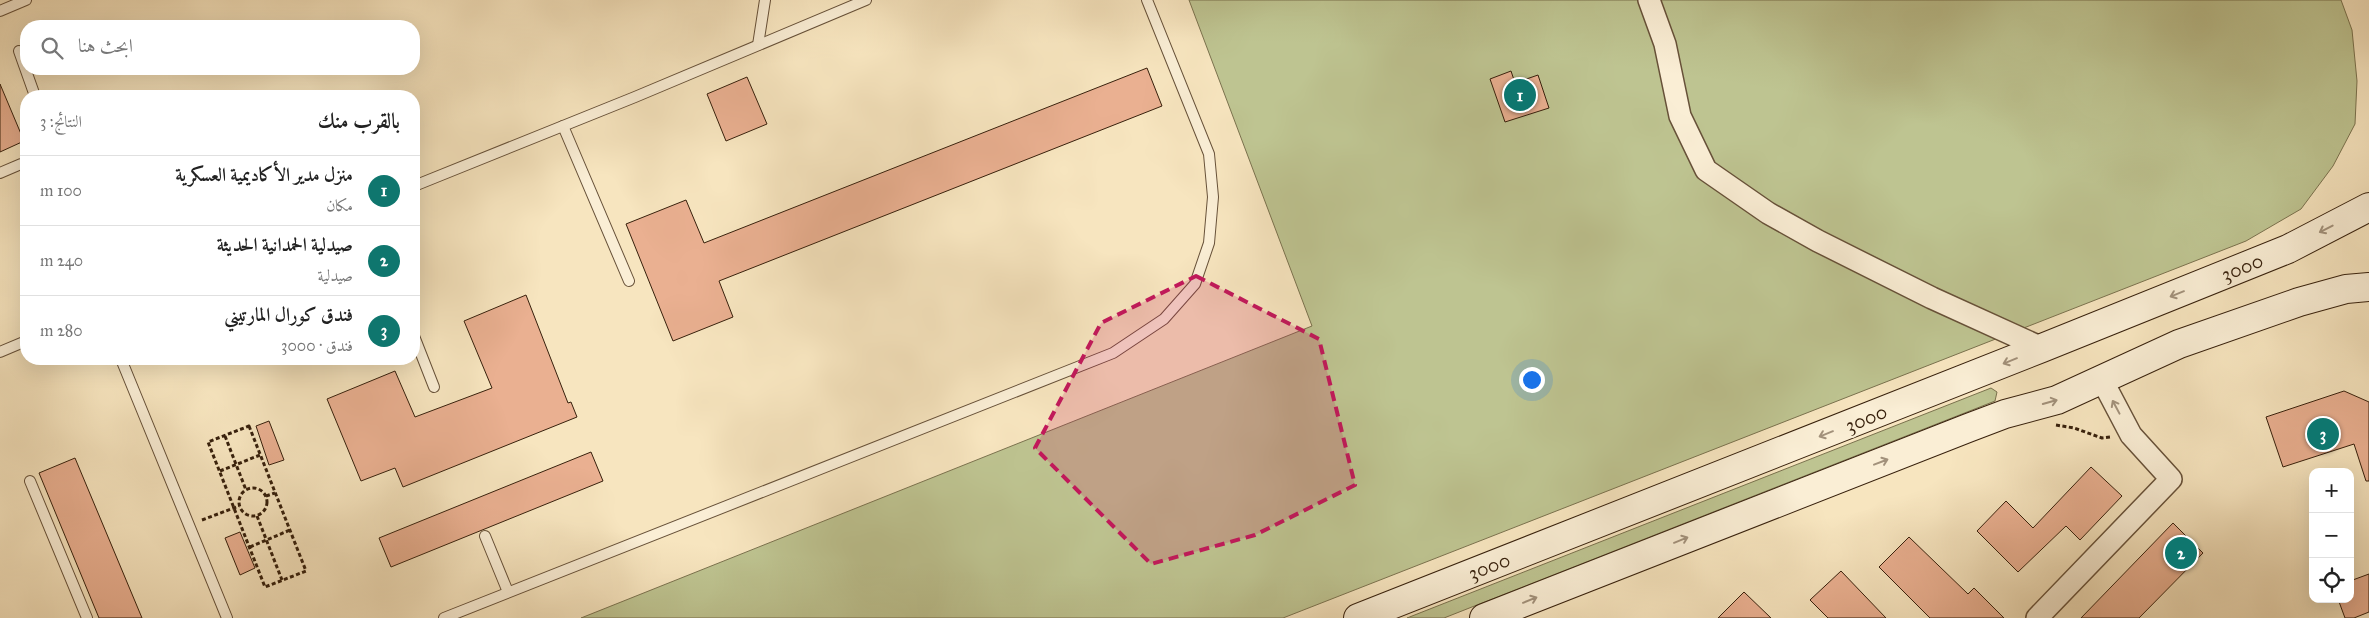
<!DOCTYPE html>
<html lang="ar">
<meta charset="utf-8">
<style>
:root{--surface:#fff;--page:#f2f2f2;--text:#222;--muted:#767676;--line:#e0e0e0;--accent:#0f766e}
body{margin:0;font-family:"IM FELL Great Primer",Amiri,serif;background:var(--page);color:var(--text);direction:rtl}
.controls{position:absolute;right:15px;bottom:15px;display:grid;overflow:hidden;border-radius:10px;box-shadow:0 5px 20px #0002}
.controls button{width:45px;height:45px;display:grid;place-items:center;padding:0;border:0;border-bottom:1px solid var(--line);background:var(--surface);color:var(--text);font:25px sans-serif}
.you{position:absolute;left:1531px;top:379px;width:18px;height:18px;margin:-12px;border:4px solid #fff;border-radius:50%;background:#1a73e8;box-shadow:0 0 0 8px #1a73e833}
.badge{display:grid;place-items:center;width:32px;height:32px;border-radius:50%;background:var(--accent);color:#fff;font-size:16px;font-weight:700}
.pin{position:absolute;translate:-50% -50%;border:2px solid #fff;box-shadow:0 1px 5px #0006}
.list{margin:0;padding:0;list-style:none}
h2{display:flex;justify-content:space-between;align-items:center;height:65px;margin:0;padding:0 20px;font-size:21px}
h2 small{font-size:16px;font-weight:400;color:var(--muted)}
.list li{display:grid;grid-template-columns:32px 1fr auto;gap:15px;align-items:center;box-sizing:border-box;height:70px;padding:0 20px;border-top:1px solid var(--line)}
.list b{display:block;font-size:19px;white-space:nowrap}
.list p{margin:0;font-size:16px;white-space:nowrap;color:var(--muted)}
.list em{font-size:16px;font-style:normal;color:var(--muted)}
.icon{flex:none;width:28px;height:28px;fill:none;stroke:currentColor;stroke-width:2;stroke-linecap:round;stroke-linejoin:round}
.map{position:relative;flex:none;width:2369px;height:618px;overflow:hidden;direction:ltr}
.search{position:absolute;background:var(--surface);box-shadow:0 5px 20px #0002;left:20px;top:20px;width:400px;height:55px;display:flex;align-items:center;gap:12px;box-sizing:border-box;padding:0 18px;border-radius:20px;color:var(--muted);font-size:19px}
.panel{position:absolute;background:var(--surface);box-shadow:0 5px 20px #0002;left:20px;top:90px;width:400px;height:275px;border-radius:20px;direction:rtl}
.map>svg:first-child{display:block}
.green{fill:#bec491;stroke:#7a724e}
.building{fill:#eab091;stroke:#37200c}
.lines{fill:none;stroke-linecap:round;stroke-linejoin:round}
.lane-casing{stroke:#675139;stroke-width:12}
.street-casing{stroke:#675139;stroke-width:24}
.secondary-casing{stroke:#37200c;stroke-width:30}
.path{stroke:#37200c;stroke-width:3;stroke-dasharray:4 2.5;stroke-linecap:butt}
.lane{stroke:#faeed5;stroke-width:10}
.street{stroke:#faeed5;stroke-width:21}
.secondary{stroke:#faeed5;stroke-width:28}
.oneway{stroke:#a2917b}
.marked{fill:#c2185b;fill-opacity:0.2;stroke:#c2185b;stroke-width:4;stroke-dasharray:10 6;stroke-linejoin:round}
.labels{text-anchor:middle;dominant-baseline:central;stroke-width:4;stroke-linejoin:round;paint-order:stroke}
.street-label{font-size:20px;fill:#37200c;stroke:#faeed5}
</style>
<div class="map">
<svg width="2369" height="618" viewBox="0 0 2369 618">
<rect width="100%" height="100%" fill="#f7e5bf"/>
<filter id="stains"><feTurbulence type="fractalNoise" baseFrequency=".004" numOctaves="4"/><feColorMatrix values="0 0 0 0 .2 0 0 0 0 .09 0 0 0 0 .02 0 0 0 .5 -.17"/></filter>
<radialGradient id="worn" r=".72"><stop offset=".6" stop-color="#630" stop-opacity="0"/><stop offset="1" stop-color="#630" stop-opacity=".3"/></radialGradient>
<g class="green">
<polygon points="1189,0 2341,0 2352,30 2357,81 2355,124 2333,166 2301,209 2246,241 1283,618 581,618 1312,326"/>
<polygon points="1991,388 1997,392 1995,401 1444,618 1407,618"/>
</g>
<g class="building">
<polygon points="1147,68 1162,106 719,281 733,317 673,341 626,224 686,200 704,243"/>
<polygon points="1511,71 1515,83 1538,75 1549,108 1505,122 1490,79"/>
<polygon points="747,77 767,124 726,141 707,94"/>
<polygon points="0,84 24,141 0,152"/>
<polygon points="526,295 568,403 571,402 577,417 403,487 395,468 361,481 327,399 395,371 415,417 492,388 464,321"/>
<polygon points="2344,391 2369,402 2369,481 2366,481 2354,444 2283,467 2266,417"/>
<polygon points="269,421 284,460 269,465 256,426"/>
<polygon points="591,452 603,481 391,567 379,538"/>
<polygon points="75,458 142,618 99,618 39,473"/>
<polygon points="2091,467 2122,496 2080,540 2066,526 2018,572 1977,531 2006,501 2033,528"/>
<polygon points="2173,523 2203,553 2139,618 2081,618"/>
<polygon points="240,532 255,568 240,575 225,538"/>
<polygon points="1909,537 1968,594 1974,588 2004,618 1930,618 1879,567"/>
<polygon points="1841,571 1886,618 1828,618 1810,600"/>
<polygon points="2369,574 2369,612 2354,618 2345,618 2338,599 2350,599 2350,581"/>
<polygon points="1744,592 1771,618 1718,618"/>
</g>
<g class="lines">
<g class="lane-casing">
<g id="lane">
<polyline points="0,11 26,0"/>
<polyline points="758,45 765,0"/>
<polyline points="19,51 35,96"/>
<polyline points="563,126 629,281"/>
<polyline points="0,173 21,164 26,166"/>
<polyline points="414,186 635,97 866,0"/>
<polyline points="414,336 434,387"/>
<polyline points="0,352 26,341"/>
<polyline points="121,359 227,618"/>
<polyline points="30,481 87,618"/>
<polyline points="485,536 508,592"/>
<polyline points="444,618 1113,353 1164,319 1195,284 1209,243 1213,197 1209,154 1147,0"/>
</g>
</g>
<g class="street-casing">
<g id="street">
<polyline points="1649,0 1665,44 1680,116 1706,170 1768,213 1818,241 1932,298 2042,348"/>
<polyline points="2037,618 2171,479 2131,435 2101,378"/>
</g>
</g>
<g class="secondary-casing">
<g id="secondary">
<polyline points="1358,618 2042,348 2288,249 2369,207"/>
<polyline points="1484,618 1968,428 2005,414 2057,400 2179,344 2299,302 2346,289 2369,287"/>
</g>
</g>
<g class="path">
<polyline points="2056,425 2074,428 2102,438 2110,437"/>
<polygon points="249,426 306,571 265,587 208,442"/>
<polyline points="225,436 246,490"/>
<polyline points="220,471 260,455"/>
<circle cx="253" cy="502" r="14"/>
<polyline points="266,496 275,493"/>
<polyline points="257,516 282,580"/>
<polyline points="202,520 239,506"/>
<polyline points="250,547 290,530"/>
</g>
<use href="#lane" class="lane"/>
<use href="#street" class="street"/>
<use href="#secondary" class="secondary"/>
</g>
<defs><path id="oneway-shaft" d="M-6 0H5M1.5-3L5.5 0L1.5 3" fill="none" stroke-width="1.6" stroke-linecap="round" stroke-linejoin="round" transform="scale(1.25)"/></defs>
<g class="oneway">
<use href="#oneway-shaft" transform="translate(2326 229) rotate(153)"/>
<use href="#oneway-shaft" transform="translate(2177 294) rotate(158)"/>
<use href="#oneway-shaft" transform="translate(2010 361) rotate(158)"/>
<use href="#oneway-shaft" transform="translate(2050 402) rotate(-16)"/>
<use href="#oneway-shaft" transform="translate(2116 407) rotate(-118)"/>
<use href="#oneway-shaft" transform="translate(1826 434) rotate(158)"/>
<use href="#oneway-shaft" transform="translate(1881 462) rotate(-21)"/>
<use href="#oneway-shaft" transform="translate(1681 540) rotate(-22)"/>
<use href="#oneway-shaft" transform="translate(1530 600) rotate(-22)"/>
</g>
<path class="marked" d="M1196,276L1319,339L1355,485L1255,535L1151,564L1035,448L1101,323Z"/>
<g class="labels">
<g class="street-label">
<text transform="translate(2242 267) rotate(-22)">3000</text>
<text transform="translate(1866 418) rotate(-22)">3000</text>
<text transform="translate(1489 566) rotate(-21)">3000</text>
</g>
</g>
<rect width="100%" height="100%" filter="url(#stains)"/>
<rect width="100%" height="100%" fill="url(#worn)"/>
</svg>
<div class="controls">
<button>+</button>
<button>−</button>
<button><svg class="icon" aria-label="locate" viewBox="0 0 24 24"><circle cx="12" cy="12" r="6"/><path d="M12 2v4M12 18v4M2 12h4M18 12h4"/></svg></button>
</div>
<div class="you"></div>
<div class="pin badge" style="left:1520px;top:95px">1</div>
<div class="pin badge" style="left:2181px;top:553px">2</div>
<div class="pin badge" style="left:2323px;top:434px">3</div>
<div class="search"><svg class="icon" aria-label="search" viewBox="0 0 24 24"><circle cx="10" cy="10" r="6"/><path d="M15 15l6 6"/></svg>ابحث هنا</div>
<section class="panel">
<h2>بالقرب منك<small>النتائج: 3</small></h2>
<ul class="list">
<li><span class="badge">1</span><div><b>منزل مدير الأكاديمية العسكرية</b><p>مكان</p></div><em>100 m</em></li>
<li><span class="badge">2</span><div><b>صيدلية الحمدانية الحديثة</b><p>صيدلية</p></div><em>240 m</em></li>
<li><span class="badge">3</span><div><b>فندق كورال المارتيني</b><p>فندق · 3000</p></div><em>280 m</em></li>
</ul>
</section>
</div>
